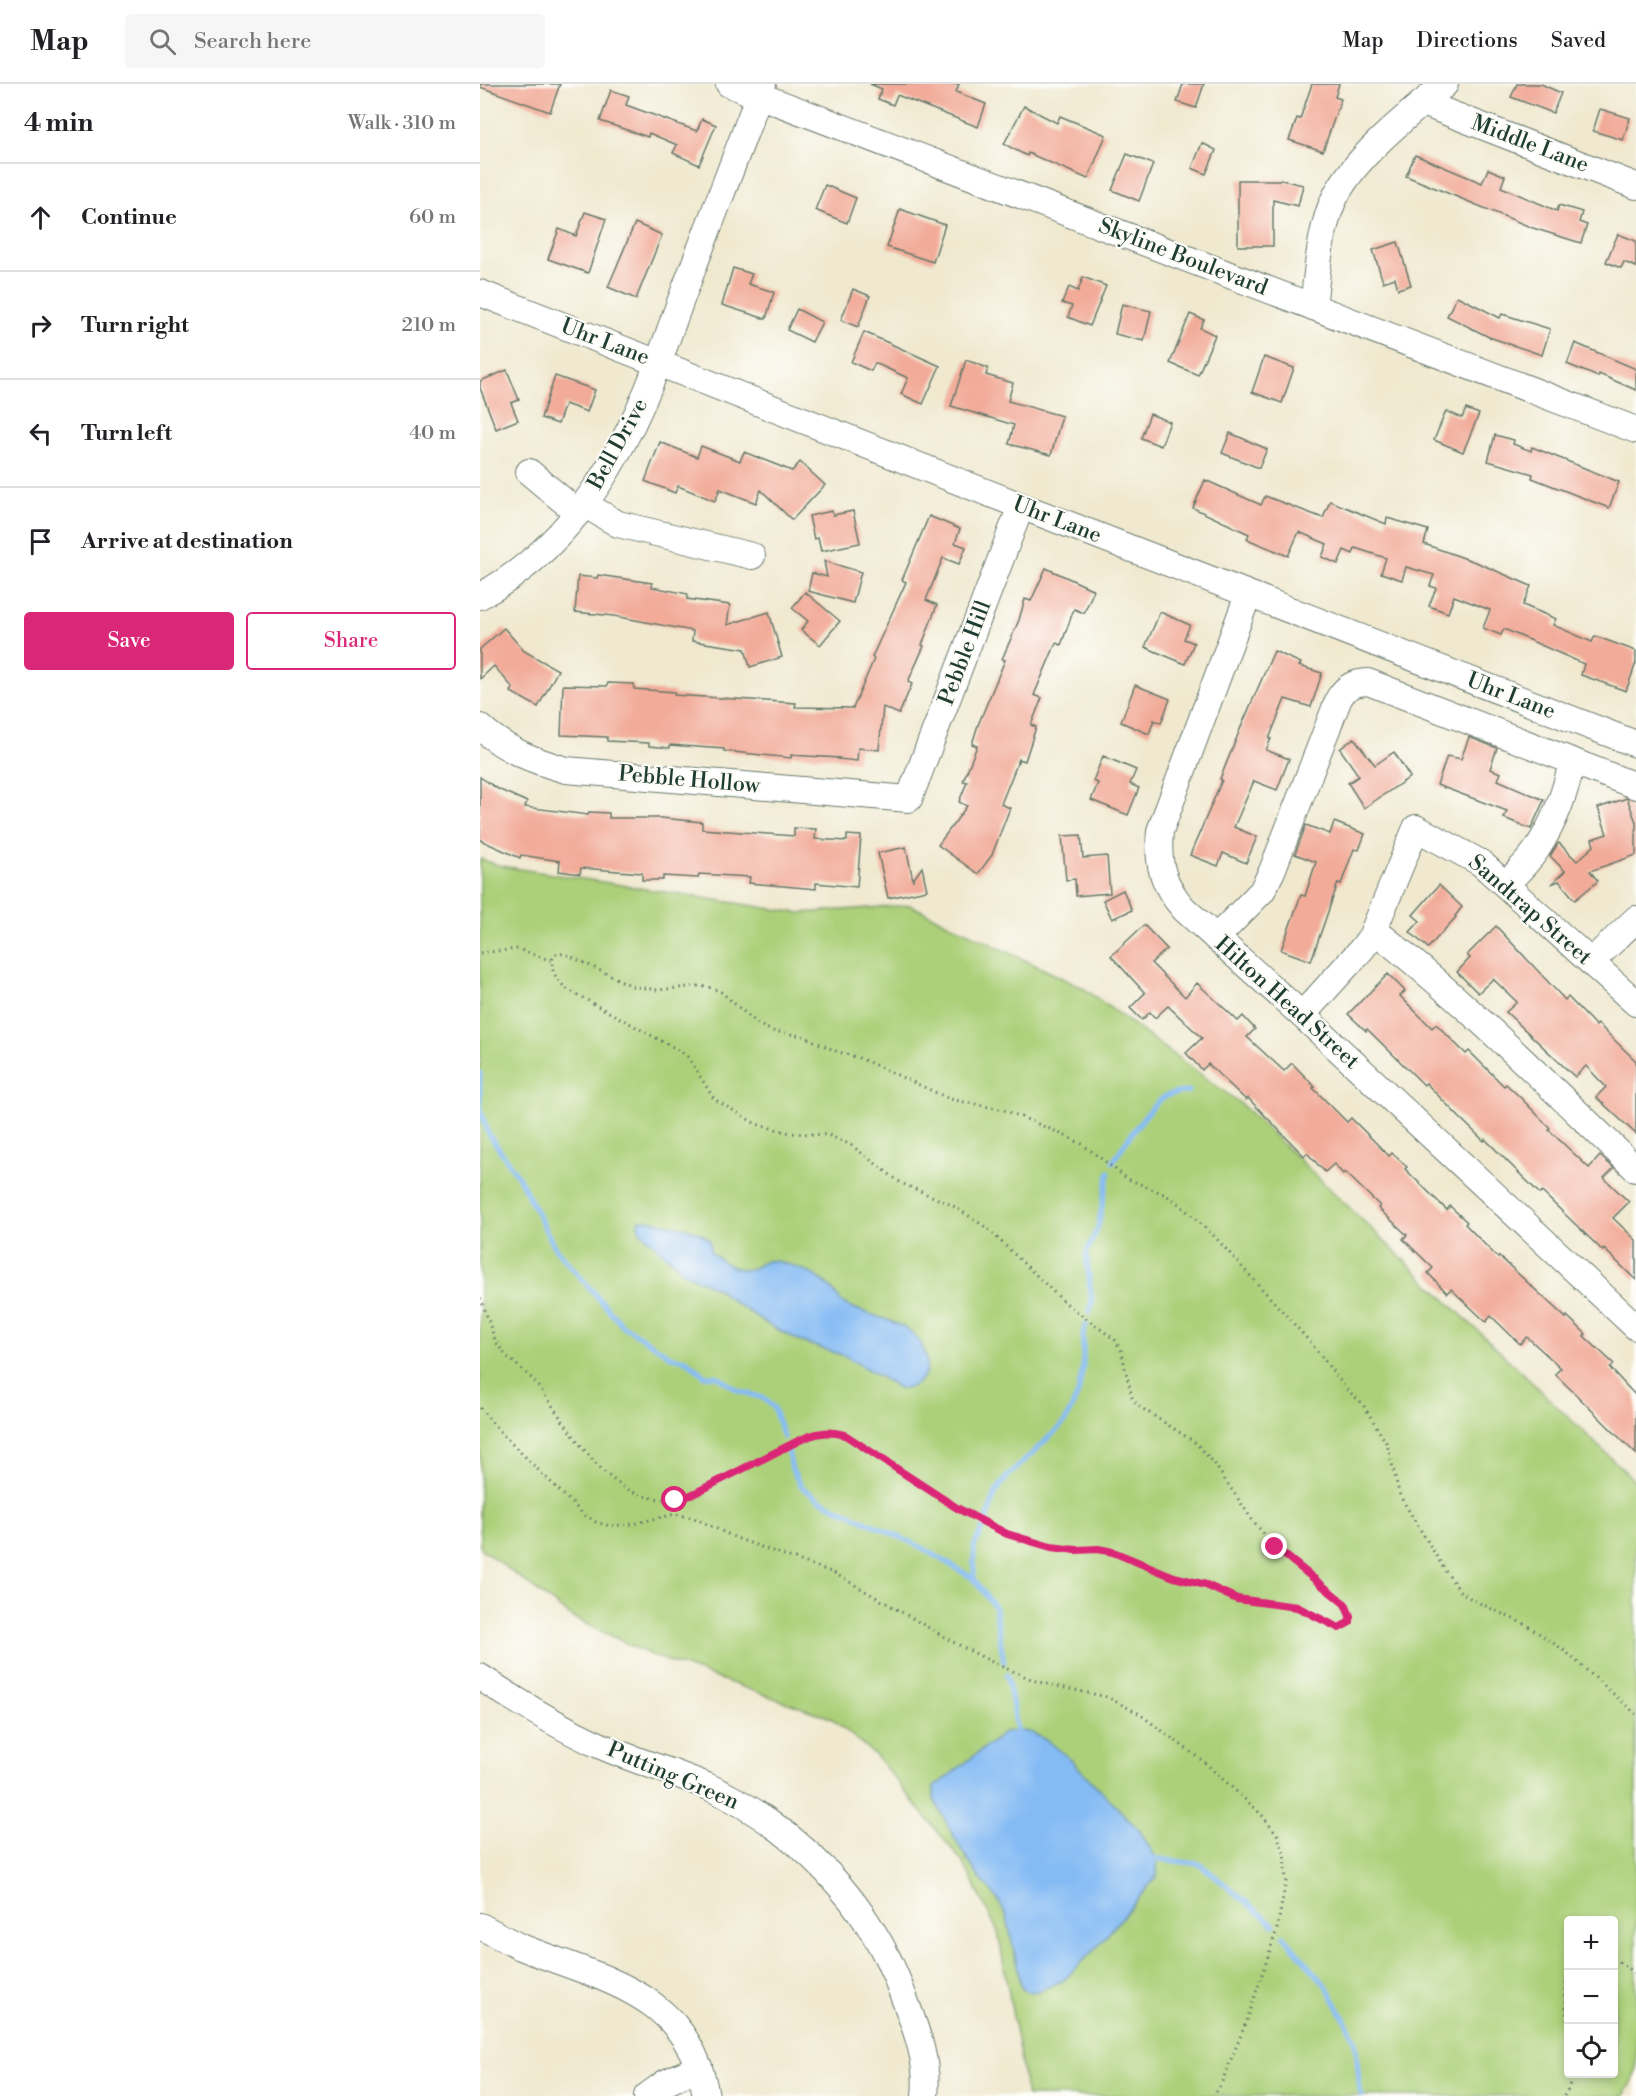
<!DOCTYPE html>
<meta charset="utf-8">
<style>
:root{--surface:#fff;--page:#f6f6f6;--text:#202124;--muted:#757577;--line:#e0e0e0;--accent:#db2777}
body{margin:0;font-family:"Libre Bodoni",serif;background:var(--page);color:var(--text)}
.controls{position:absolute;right:18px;bottom:18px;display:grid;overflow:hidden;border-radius:6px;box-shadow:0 3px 9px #0003}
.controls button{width:54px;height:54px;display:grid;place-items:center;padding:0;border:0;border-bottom:2px solid var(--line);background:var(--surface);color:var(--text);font:30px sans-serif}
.stop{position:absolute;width:18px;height:18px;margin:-14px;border:4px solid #db2777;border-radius:50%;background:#fff}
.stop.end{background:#db2777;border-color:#fff;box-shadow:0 2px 6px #0008}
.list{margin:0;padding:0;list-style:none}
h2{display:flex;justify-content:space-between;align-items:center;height:78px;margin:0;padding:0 24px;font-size:26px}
h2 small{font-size:20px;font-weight:400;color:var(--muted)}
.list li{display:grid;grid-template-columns:39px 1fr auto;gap:18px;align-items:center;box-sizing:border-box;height:108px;padding:0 24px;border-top:2px solid var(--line)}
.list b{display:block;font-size:22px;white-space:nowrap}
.list em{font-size:20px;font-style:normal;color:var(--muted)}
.actions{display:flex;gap:12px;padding:18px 24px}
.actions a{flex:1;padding:14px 0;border:2px solid var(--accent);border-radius:6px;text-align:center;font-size:21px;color:var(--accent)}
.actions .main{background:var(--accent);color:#fff}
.icon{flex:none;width:33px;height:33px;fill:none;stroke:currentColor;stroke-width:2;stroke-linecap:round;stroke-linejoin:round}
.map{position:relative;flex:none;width:1156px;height:2012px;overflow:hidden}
header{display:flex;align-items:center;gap:36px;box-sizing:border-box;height:84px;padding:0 30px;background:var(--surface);border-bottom:2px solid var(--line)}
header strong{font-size:28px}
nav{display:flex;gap:33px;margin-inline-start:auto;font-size:21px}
.search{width:420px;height:54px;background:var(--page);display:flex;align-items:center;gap:15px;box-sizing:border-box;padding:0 21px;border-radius:6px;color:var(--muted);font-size:22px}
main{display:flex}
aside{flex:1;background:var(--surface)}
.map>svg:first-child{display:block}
.green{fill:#acd079;stroke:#668656;stroke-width:1.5;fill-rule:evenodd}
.water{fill:#85bbf4;stroke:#527c94;stroke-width:1.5}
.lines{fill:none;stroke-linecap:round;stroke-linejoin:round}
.stream{stroke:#85bbf4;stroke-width:5}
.building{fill:#f2ab99}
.minor-casing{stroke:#68796b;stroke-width:28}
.path{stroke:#68796b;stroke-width:3;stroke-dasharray:1.5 4.5;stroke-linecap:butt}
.minor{stroke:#fff;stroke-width:26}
.route{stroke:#db2777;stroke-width:8}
.labels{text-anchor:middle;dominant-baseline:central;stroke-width:4.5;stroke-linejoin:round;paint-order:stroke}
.street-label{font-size:22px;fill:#1f3d34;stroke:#fdfcf7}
</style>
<header>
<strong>Map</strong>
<div class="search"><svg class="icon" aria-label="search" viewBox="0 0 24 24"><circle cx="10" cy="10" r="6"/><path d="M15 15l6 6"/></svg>Search here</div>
<nav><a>Map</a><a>Directions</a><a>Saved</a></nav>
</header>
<main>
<aside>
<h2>4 min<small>Walk · 310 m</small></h2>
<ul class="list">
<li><svg class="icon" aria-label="ahead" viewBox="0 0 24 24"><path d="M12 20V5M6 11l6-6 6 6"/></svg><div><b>Continue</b></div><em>60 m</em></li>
<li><svg class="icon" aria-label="right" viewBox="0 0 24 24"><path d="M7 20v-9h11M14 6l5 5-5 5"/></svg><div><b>Turn right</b></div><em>210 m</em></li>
<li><svg class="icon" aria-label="left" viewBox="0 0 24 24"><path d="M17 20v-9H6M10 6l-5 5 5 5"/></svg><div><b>Turn left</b></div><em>40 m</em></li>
<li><svg class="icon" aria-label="arrive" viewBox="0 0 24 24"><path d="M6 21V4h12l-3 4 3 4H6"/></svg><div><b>Arrive at destination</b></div></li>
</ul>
<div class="actions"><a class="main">Save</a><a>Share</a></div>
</aside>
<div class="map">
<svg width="1156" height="2012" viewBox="0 0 1156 2012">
<rect width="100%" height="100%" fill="#fdfcf7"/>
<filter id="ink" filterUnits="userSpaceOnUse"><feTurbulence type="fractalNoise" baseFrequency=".0167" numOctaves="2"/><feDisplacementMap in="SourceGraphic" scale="12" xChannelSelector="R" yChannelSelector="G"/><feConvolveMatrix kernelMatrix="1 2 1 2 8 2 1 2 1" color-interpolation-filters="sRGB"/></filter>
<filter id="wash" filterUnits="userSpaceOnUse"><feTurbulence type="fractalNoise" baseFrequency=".008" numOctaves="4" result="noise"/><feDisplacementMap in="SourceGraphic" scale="24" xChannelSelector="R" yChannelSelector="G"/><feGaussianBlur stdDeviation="1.35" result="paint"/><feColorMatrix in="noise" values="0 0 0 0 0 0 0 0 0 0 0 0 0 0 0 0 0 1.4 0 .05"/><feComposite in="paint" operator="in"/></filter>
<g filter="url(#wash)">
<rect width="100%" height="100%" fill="#f0e9d0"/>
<path class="green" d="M0,775L21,782L319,829L430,821L603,904L761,1020L1156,1398V1988L1144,2012H547L518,1848L484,1780L396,1672L351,1634L171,1571L92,1533L3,1466L0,1462ZM1088,1836H1134V1990H1088Z"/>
<g class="water">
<path d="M160,1136H167C181,1139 225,1144 230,1158C231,1161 230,1164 230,1167C239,1176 257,1189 271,1185C281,1181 283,1175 296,1177C314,1181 337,1190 350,1203C355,1208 359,1217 365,1220C387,1233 433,1236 443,1264C449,1279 449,1290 436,1300C430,1304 426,1306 419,1304L365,1272L322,1258L289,1241L251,1216L238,1205L206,1190L160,1147L158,1141Z"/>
<polygon points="537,1646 553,1649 571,1659 592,1677 660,1747 677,1776 677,1792 618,1862 584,1896 559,1907 549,1908 542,1905 527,1834 518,1816 496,1789 479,1762 454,1715 454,1703 525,1648"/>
</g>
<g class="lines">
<g class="stream">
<polyline points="0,989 0,1025 9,1051 38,1092 75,1164 142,1241 192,1273 206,1276 225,1292 237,1292 259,1307 283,1314 293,1323 304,1354"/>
<path d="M633,1078C641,1064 672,1018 686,1012C692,1009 702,1009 709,1007"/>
<polyline points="609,1229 612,1218 606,1170 618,1143 629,1088"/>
<polyline points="308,1366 312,1386 322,1403 340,1416 441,1463 494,1495 515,1524 524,1578"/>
<polyline points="507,1435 515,1410 526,1394 585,1338 598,1310 603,1282 603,1250 606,1240"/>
<polyline points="494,1495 494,1463 502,1445"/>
<polyline points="527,1591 538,1651"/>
<polyline points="670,1774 720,1780 794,1841"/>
<polyline points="804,1852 847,1903 875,1955 880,2007 882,2012"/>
</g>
</g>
<g id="blocks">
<g class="building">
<polygon points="0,0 80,0 70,28 0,3"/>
<polygon points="390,0 479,0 476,8 506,20 498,43 417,11 413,21 398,15 402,5"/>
<polygon points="703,0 724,0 716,24 697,18"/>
<polygon points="832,0 859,0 855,13 861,15 843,67 809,56 817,34 820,35"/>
<polygon points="1037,0 1061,0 1081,9 1073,29 1031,13"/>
<polygon points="131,6 149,12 146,21 217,47 222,35 236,41 219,81 193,69 197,61 169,49 168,53 120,37"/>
<polygon points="544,22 577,39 580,32 626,51 608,95 548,69 547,72 524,60"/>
<polygon points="1120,25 1150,34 1143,56 1113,47"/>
<polygon points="722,59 736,66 726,90 712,84"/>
<polygon points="647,70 673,80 659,117 632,106"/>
<polygon points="935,71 1002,99 1008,85 1025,92 1021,103 1077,127 1079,121 1102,128 1099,138 1107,141 1101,159 1053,144 926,92"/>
<polygon points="758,96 802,96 823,101 818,122 793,116 793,162 758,162"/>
<polygon points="345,101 376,114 367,139 335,126"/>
<polygon points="420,125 465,141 453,178 407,163"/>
<polygon points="105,128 126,135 108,189 68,175 79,145 96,152"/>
<polygon points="155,139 182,151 156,215 128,203"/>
<polygon points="1138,150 1156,157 1156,183 1144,178 1141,184 1126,178"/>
<polygon points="918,158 931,201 918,205 915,194 903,198 893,166"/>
<polygon points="253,184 272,190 268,200 294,208 286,235 242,221"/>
<polygon points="603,193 626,202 610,242 588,233 592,222 582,219 589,203 598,207"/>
<polygon points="373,205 390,212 378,243 361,236"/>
<polygon points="977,212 1020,234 1022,230 1070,245 1062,271 1009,253 967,232"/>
<polygon points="642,220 671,227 664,257 635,250"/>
<polygon points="317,225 342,238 332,258 307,246"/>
<polygon points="710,230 724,236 720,244 735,251 718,291 690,279"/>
<polygon points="384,248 460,282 443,320 421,310 428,294 395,279 391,287 371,278"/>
<polygon points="1095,259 1156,285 1156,306 1119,290 1118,293 1087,280"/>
<polygon points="784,273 814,284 802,319 772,308"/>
<polygon points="486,276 508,284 506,291 533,299 528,317 582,332 571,371 529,360 534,341 471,322"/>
<polygon points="27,286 39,316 31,319 38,336 16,345 0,304 0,297"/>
<polygon points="75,292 115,306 107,328 85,320 78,340 61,334"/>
<polygon points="986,325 999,330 983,368 954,356 966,327 982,334"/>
<polygon points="670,330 690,338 681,362 661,354"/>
<polygon points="750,349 787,365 779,384 742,369"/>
<polygon points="1015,351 1034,356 1033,360 1051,367 1052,363 1139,398 1129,424 1052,394 1053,390 1008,377"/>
<polygon points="180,358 217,373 221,362 260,377 264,368 312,387 320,378 345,401 312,436 281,406 276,419 240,405 235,417 198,402 195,409 165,397"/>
<polygon points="725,396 781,421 785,412 843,434 850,417 906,440 907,434 948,446 944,460 998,479 1051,502 1043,521 1076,535 1073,541 1112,558 1115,552 1156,567 1156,579 1146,607 1101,591 1104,580 1024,545 1021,551 1003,544 1010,526 974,512 968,529 949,522 956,504 950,502 954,491 926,483 922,496 901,489 906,474 875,464 873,470 864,466 858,480 842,473 847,460 819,448 808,472 767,455 769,450 713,424"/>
<polygon points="352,427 353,431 373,427 380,459 341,467 338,454 334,455 329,432"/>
<polygon points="449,432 480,445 475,459 486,463 479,480 463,474 446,516 457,521 442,561 444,562 428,598 432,600 419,630 403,623 399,666 378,664 377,677 358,675 359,674 311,671 311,674 244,667 244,665 190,661 190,664 169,662 169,659 127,657 127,653 81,651 83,601 127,602 128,599 154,600 154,605 195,608 194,611 316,619 315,623 373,624 394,575 392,573 426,498 422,496"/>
<polygon points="344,477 381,488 373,519 328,507 332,489 347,493"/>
<polygon points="566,484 614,506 604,529 594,525 581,561 576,559 554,611 562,614 551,641 556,643 545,677 539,675 521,720 530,724 512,771 498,790 458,761 487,722 479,718 487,698 483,697 497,662 492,660 498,641 525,576 522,575 539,536 545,515 551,517"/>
<polygon points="118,491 172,499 172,503 208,510 207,515 250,521 247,541 289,528 302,573 270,583 265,565 212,557 213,547 134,532 95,528 98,492 117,494"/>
<polygon points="325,508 360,537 340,561 321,546 328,537 312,524"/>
<polygon points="680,528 710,541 704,555 714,559 705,580 665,563"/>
<polygon points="24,544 44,567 78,586 58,623 31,608 33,604 14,582 0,595 0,565"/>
<polygon points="794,567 821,579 819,582 842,589 831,623 805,615 789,655 791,655 786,666 809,675 797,706 774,697 754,743 777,753 766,779 743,769 738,782 710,771 742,696 740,695 761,643"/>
<polygon points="655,601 690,615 681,639 674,636 669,650 641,638"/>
<polygon points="989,653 1017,664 1010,685 1021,689 1018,696 1064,716 1051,745 1024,734 1027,727 957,701 967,672 981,675"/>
<polygon points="874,654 895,681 914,668 930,693 884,724 868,699 879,692 860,665"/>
<polygon points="623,672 656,686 650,700 659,704 648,731 611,716 618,699 613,697"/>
<polygon points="0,693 18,705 47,718 45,723 108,731 109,728 129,729 129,734 181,734 222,738 222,745 314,752 314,744 336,745 335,755 367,757 367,751 381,752 377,803 336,799 336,805 269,799 270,793 219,790 218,794 183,792 183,796 162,796 162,789 101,784 100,790 79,787 80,777 41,771 40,774 0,756"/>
<polygon points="1147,714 1156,738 1156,771 1110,787 1118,797 1095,816 1079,797 1071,800 1085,787 1070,772 1077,761 1079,759 1097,777 1114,762 1112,755 1127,750 1118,724"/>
<polygon points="854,738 885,750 879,766 874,765 861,800 858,799 831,877 801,866 821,811 825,812 836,778 815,770 826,741 850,750"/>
<polygon points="601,751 603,774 627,772 630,809 596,812 595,795 586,796 582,752"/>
<polygon points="426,763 433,796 442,783 447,806 408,814 398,769"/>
<polygon points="959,801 982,823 975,832 976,833 948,864 930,848 940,837 933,831"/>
<polygon points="643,806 652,826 632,835 623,816"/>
<polygon points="664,841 687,865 671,879 705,913 717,899 758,937 763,932 775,945 767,953 804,987 812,979 835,1003 833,1004 867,1038 871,1034 909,1072 912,1069 927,1083 925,1085 967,1126 970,1122 987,1138 985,1140 1018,1174 1019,1172 1086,1234 1087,1232 1106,1250 1104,1252 1134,1280 1130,1284 1156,1312 1156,1370 1075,1290 1081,1284 1047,1253 1040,1260 1011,1232 1006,1238 971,1205 967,1209 948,1189 953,1184 923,1155 927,1151 898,1124 900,1122 865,1088 863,1090 854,1080 845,1088 827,1069 824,1072 768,1014 766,1016 728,980 722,986 706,969 722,954 688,922 675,934 670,928 662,936 650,924 665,909 631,872"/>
<polygon points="1016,842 1085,916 1088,913 1116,942 1118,940 1156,977 1156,1050 1116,1013 1126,1003 1106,982 1095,993 1026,928 1037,918 1013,895 998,909 977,888 990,874 987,871"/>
<polygon points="908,890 925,907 920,912 952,944 956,940 986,970 989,967 1024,1002 1026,1000 1040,1013 1070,1044 1069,1046 1109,1084 1120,1072 1134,1084 1124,1094 1149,1118 1133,1134 1156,1156 1156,1196 1124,1165 1123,1167 1062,1108 1060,1110 1005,1055 1004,1057 980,1034 946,999 944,1001 887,945 886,947 868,930"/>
</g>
</g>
</g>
<g filter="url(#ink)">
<use href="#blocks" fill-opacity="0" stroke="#68796b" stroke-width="1.5"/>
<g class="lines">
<g class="minor-casing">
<g id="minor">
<polyline points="249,0 1156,346"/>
<polyline points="943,19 1156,102"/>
<polyline points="0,209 541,422 1156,660"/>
<path d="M833,223C837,191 839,158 849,128C864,80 927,32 965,0"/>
<polyline points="49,388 98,429"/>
<polyline points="104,420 138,440 272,472"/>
<path d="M768,511L680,747C677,779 682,800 704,825L822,931L1156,1243"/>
<path d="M0,512C81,469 133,389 167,307C181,274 192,239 205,205C231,136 258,68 283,0"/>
<path d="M0,643C27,667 52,676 86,686L429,715L541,422"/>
<path d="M1026,800C1037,789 1049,777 1057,765C1074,739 1086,707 1092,677"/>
<path d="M894,846C987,919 1071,1004 1156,1085"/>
<path d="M736,854L782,807L792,787L859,614C867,602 873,599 888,598L1156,702"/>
<polyline points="1111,878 1156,835"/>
<polyline points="822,931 881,866 891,853 936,744 1001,779 1156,919"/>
<path d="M0,1593C38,1618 77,1642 119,1661C154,1677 193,1687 229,1703C317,1744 391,1819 423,1911C435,1943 449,1976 445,2012"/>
<path d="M0,1842C14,1849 27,1857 41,1863C123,1896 209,1908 226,2012"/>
<polyline points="167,2012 185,1999 219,1983"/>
</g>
</g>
<g class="path">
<polyline points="0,869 38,865 72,877"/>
<path d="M0,1214C7,1228 9,1243 16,1257C24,1274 42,1283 54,1297C94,1346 132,1435 211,1411L318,1357C335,1349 347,1346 365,1351L477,1424L527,1450L571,1463L596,1466L618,1465L633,1468L694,1493L726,1501L757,1515L817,1523L859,1544L870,1538L871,1532L865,1520L795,1463L773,1437L733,1378L716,1359L657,1321L652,1313L641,1266L635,1256L583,1217L507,1144L472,1121L421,1099L371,1061L348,1051L310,1049L276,1040L234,1015L208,973L198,966L85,904C75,893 70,886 73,872L78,869L88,871L152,902L177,906L219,902L232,904L241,908L278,940L292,947L323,952L356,967L382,975L470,1015L524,1026L575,1047L602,1060L648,1095L686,1111L699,1120L735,1153L831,1259L868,1307L882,1319L907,1360L920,1412L966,1488L980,1507L993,1516L1048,1542L1085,1567L1156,1630"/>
<polyline points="0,1324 19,1347 103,1430 116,1438 130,1442 153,1440 195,1430 214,1434 256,1454 354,1489 475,1559 516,1580 558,1598 627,1613 658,1629 723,1677 781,1730 797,1750 804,1770 806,1797 797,1845 767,1936 741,2000 733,2012"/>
<polyline points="1134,1875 1156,1889"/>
<path d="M1088,1881C1084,1902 1086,1924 1088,1945"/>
<polyline points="1084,2012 1089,2003 1092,1990"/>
</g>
<use href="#minor" class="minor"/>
</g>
</g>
<g class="lines" filter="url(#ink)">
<path class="route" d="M195,1416L211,1411L318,1357C335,1349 347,1346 365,1351L477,1424L527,1450L571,1463L596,1466L618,1465L633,1468L694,1493L726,1501L757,1515L817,1523L859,1544L870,1538V1532L865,1520L795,1463"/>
</g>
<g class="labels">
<g class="street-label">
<text transform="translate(1050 60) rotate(21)">Middle Lane</text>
<text transform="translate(703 173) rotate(21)">Skyline Boulevard</text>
<text transform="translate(125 258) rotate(21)">Uhr Lane</text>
<text transform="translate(138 360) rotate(-61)">Bell Drive</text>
<text transform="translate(577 436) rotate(21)">Uhr Lane</text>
<text transform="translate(485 569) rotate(-69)">Pebble Hill</text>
<text transform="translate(1031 612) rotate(21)">Uhr Lane</text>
<text transform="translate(209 696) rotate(5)">Pebble Hollow</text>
<text transform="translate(1050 826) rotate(41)">Sandtrap Street</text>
<text transform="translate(807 919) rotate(42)">Hilton Head Street</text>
<text transform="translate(193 1692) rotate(23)">Putting Green</text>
</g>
</g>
</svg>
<div class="controls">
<button>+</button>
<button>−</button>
<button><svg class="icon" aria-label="locate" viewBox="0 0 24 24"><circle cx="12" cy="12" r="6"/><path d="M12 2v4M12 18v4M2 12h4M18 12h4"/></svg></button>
</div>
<div class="stop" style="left:195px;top:1416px"></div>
<div class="stop end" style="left:795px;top:1463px"></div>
</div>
</main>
